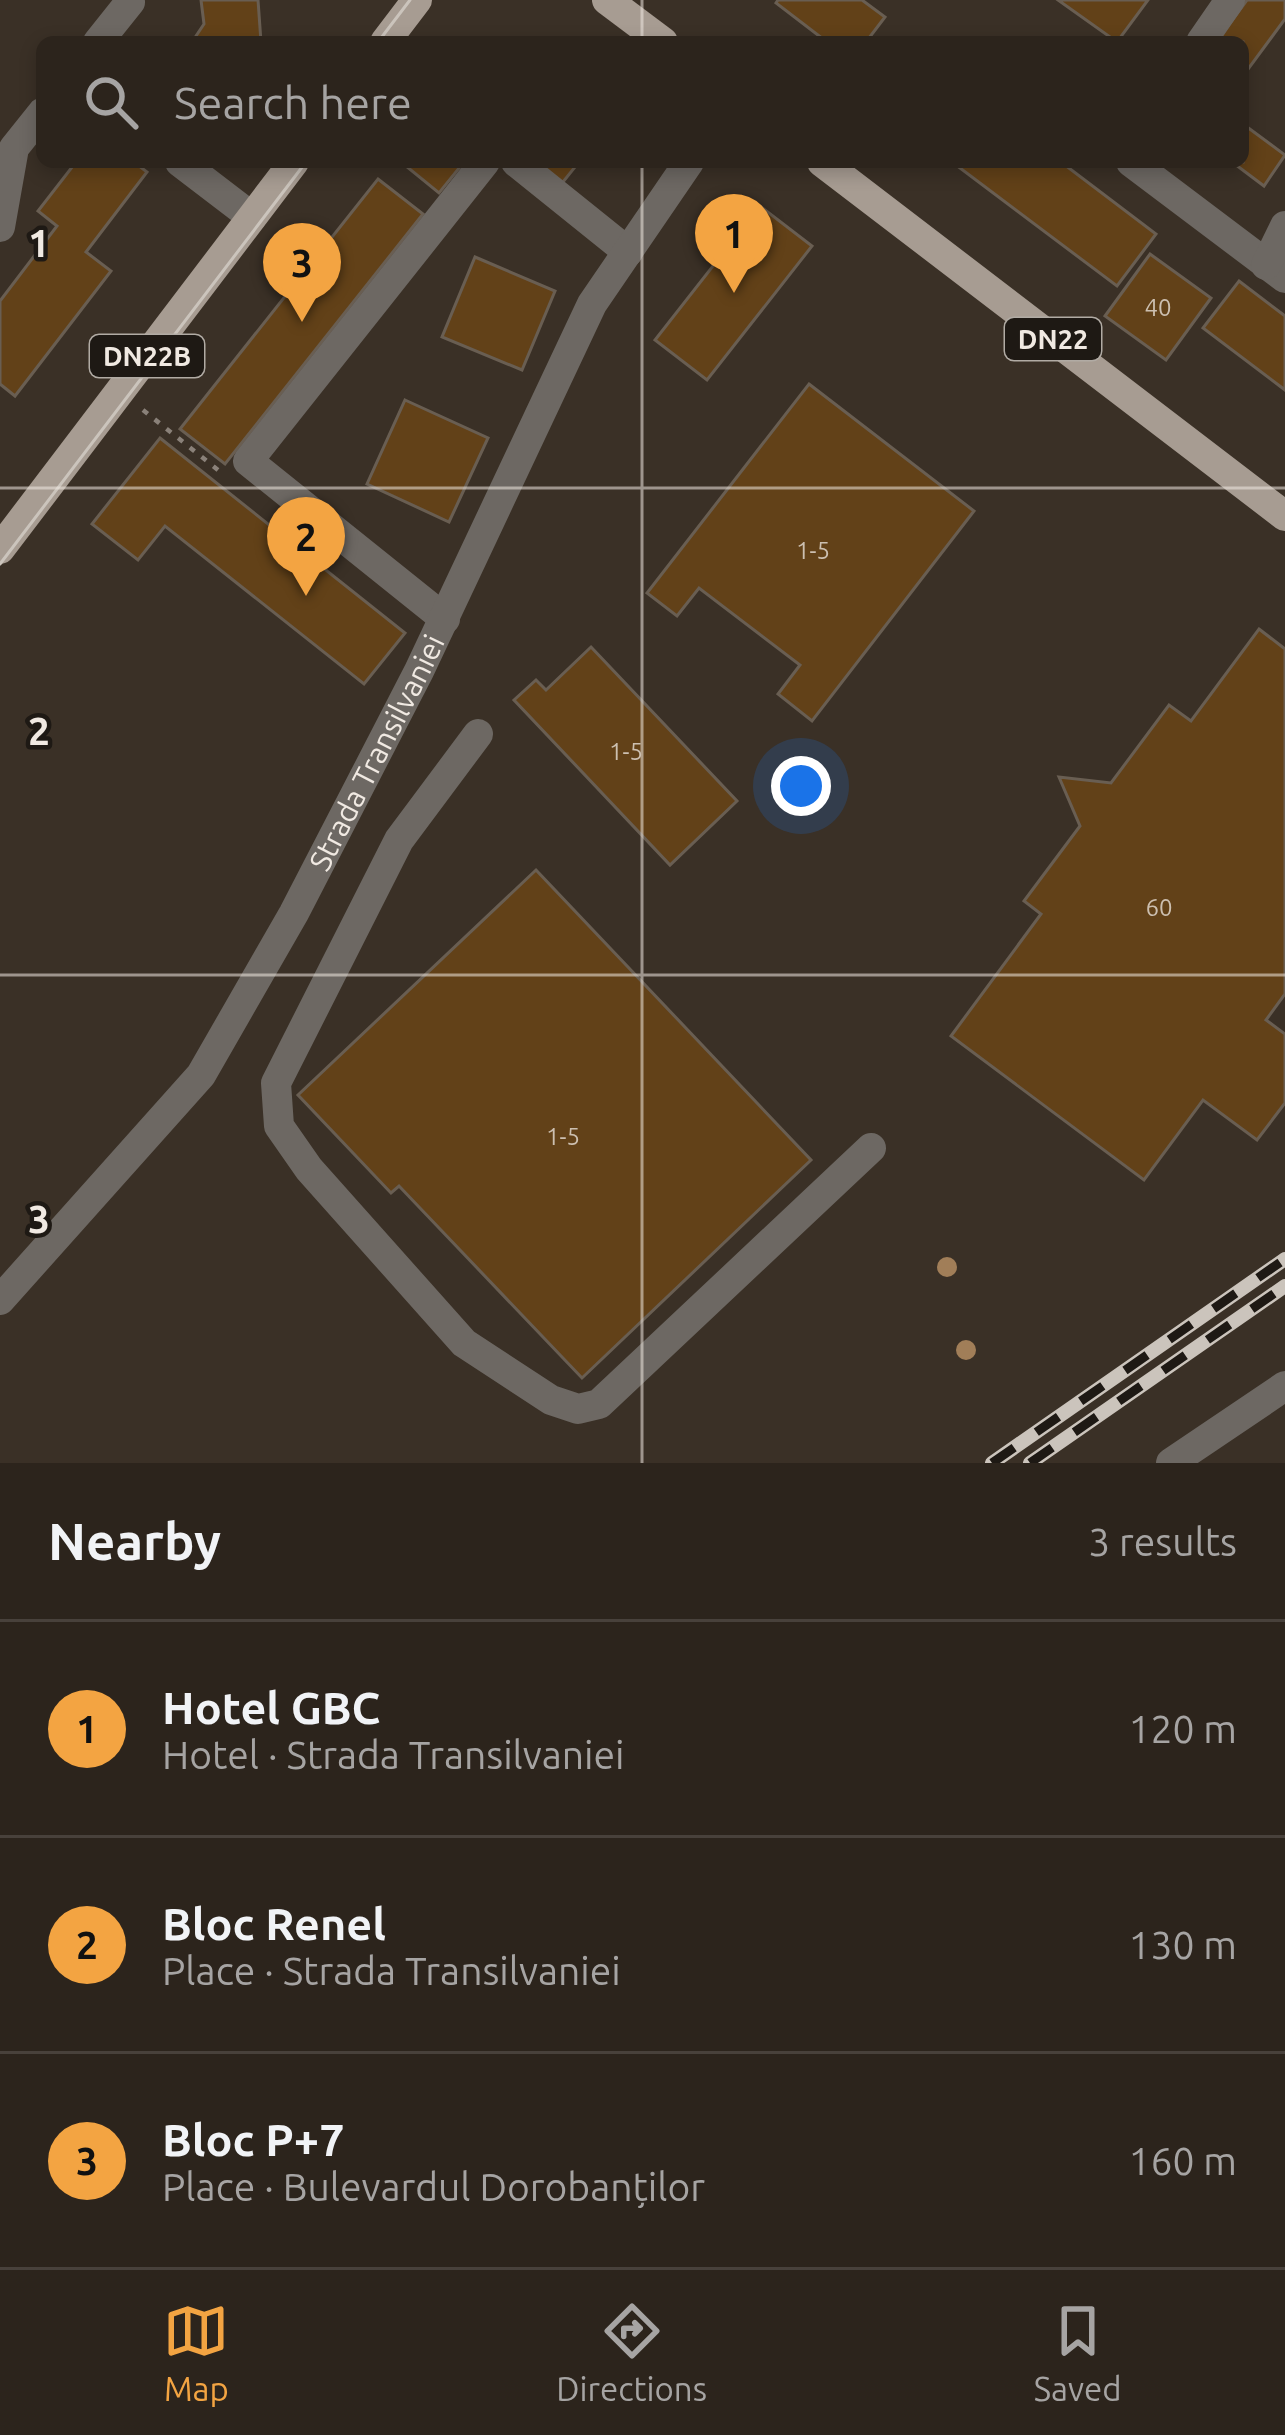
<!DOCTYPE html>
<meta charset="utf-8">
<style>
:root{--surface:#2c241c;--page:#342c25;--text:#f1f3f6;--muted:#a6a4a3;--line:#48413b;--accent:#f3a442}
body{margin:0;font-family:Ubuntu,sans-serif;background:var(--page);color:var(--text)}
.you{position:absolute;left:801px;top:786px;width:42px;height:42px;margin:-30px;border:9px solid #fff;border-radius:50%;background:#1a73e8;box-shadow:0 0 0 18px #1a73e833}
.badge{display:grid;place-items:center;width:78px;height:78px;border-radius:50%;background:var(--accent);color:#111;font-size:39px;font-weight:700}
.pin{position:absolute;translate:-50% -99px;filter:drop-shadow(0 3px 6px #0008)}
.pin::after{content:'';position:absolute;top:63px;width:42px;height:36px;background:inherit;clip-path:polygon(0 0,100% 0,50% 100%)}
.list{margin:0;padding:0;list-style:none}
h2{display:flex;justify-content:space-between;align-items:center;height:156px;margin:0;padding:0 48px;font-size:51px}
h2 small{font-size:39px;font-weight:400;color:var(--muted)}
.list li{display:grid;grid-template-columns:78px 1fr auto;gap:36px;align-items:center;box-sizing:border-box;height:216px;padding:0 48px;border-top:3px solid var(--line)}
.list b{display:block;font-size:45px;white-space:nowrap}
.list p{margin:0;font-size:39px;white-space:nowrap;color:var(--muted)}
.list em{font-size:39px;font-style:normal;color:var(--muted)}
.icon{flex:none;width:66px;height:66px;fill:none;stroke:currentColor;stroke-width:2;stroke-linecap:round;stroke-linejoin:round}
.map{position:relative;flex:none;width:1285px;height:1463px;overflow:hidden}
.search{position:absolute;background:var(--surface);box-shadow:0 6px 18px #0003;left:36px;right:36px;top:36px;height:132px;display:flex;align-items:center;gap:30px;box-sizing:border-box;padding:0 42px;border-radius:18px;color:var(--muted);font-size:45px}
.sheet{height:804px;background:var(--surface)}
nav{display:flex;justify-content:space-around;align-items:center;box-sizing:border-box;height:168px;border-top:3px solid var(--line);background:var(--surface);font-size:33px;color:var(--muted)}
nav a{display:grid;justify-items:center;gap:6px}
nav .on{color:var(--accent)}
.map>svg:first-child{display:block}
.building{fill:#624118;stroke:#695e52;stroke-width:3}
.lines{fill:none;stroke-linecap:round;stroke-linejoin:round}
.path{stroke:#8a8179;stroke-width:4.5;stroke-dasharray:6 9;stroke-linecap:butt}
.minor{stroke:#6d6863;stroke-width:30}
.major{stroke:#a79c92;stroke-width:30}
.tram{stroke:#cbc4bc;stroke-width:3}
.rail-casing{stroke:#cbc4bc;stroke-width:14}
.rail{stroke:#1e1914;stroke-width:9;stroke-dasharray:27;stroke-linecap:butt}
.tree{fill:#a17e58}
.grid{fill:none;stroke:#f0e9e2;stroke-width:3;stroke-opacity:0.55}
.labels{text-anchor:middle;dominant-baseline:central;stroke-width:9;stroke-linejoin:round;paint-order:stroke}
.number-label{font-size:24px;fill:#ccbfb0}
.shield{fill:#1e1914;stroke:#b1aba4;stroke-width:3}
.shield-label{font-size:27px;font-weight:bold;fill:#f0e9e2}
.street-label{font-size:30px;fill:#f0e9e2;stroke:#1e1914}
.grid-label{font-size:39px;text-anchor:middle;font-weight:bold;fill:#f0e9e2;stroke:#1e1914;stroke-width:9;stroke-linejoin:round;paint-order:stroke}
</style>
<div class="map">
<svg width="1285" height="1463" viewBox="0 0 1285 1463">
<rect width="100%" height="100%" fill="#3a3026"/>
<g class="building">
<polygon points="201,0 258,0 261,42 192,42 204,24"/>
<polygon points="778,0 862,0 885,17 866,42 827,42 776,3"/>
<polygon points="1058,0 1148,0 1117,42"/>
<polygon points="1247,0 1285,0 1285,19 1243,76 1243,42 1216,42"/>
<polygon points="1243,124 1285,155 1264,186 1232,162 1243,162"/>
<polygon points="76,162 134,162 147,172 86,252 111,271 15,396 0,384 0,301 57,226 38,211"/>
<polygon points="401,162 464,162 439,193"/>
<polygon points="528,162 579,162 559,187"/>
<polygon points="952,162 1061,162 1156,234 1117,286"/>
<polygon points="378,179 423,214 225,464 180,429"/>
<polygon points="760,206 812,246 707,380 655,340"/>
<polygon points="1150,254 1211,298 1166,360 1105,316"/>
<polygon points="475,257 555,291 522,370 442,337"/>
<polygon points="1239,281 1285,316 1285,390 1203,328"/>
<polygon points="809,384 974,511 812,721 778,694 800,665 699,588 677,616 647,593"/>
<polygon points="405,400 488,438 449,522 367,484"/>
<polygon points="160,438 405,633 364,684 165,526 138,560 92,524"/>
<polygon points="1259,629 1285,649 1285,994 1266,1020 1285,1034 1285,1103 1257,1140 1203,1100 1144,1180 951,1036 1041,914 1024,901 1080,826 1059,777 1111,783 1169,705 1191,721"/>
<polygon points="591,647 737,801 670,865 514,700 536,680 546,690"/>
<polygon points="536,870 811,1160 582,1378 399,1186 391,1193 298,1095"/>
</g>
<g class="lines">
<polyline class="path" points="143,410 223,474"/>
<g class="minor">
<polyline points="98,42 130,2"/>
<polyline points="1201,42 1230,0"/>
<polyline points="180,162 252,217"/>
<polyline points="516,162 628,252"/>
<polyline points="1131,162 1285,278"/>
<polyline points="0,227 14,148 42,113"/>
<polyline points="1266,265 1285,226"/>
<polyline points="445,619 248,461 485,162"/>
<polyline points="478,734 399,840 276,1083 279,1126 309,1169 464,1343 551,1400 578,1409 599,1404 871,1148"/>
<path id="s1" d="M0,1300L201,1075L294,913L419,671L592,304L689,162"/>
<polyline points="1171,1463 1285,1386"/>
</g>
<g class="major">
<polyline points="607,0 663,42"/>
<polyline points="385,42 417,0"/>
<polyline points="822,162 1285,516"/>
<polyline points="0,549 294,162"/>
</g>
<g class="tram">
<polyline points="378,42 410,0"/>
<polyline points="0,564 306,162"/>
</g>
<g class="rail-casing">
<g id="rail">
<polyline points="992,1463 1285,1259"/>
<polyline points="1030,1463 1285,1286"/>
</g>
</g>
<use href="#rail" class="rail"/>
</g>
<g class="tree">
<circle cx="947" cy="1267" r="10"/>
<circle cx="966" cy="1350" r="10"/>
</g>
<path class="grid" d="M642,0V42M642,162V1463M0,488H1285M0,975H1285"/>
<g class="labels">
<g class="number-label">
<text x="1158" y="307">40</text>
<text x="813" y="550">1-5</text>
<text x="626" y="751">1-5</text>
<text x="1159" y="907">60</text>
<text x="563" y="1136">1-5</text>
</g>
<g class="shield">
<rect x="1005" y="318" width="96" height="42" rx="9"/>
<rect x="90" y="335" width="114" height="42" rx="9"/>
</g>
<g class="shield-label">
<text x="1053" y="339">DN22</text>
<text x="147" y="356">DN22B</text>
</g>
<g class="street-label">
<text stroke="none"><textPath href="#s1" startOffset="669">Strada Transilvaniei</textPath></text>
</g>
</g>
<g class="grid-label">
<text x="39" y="257">1</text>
<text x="39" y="745">2</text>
<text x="39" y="1233">3</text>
</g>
</svg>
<div class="you"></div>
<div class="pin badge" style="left:734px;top:293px">1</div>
<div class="pin badge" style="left:306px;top:596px">2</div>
<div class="pin badge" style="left:302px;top:322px">3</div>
<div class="search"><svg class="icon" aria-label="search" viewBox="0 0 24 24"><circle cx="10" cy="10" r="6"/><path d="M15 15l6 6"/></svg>Search here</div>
</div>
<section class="sheet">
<h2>Nearby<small>3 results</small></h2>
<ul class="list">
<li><span class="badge">1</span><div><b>Hotel GBC</b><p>Hotel · Strada Transilvaniei</p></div><em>120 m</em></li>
<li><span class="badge">2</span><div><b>Bloc Renel</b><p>Place · Strada Transilvaniei</p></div><em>130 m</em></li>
<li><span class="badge">3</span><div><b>Bloc P+7</b><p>Place · Bulevardul Dorobanților</p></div><em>160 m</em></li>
</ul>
</section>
<nav>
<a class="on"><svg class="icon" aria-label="map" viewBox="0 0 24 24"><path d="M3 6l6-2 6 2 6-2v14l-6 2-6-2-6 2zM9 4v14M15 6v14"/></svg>Map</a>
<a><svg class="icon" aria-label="directions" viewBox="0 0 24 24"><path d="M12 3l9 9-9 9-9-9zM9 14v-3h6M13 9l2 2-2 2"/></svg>Directions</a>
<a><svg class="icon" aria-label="saved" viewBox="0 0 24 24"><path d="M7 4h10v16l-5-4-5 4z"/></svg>Saved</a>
</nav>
